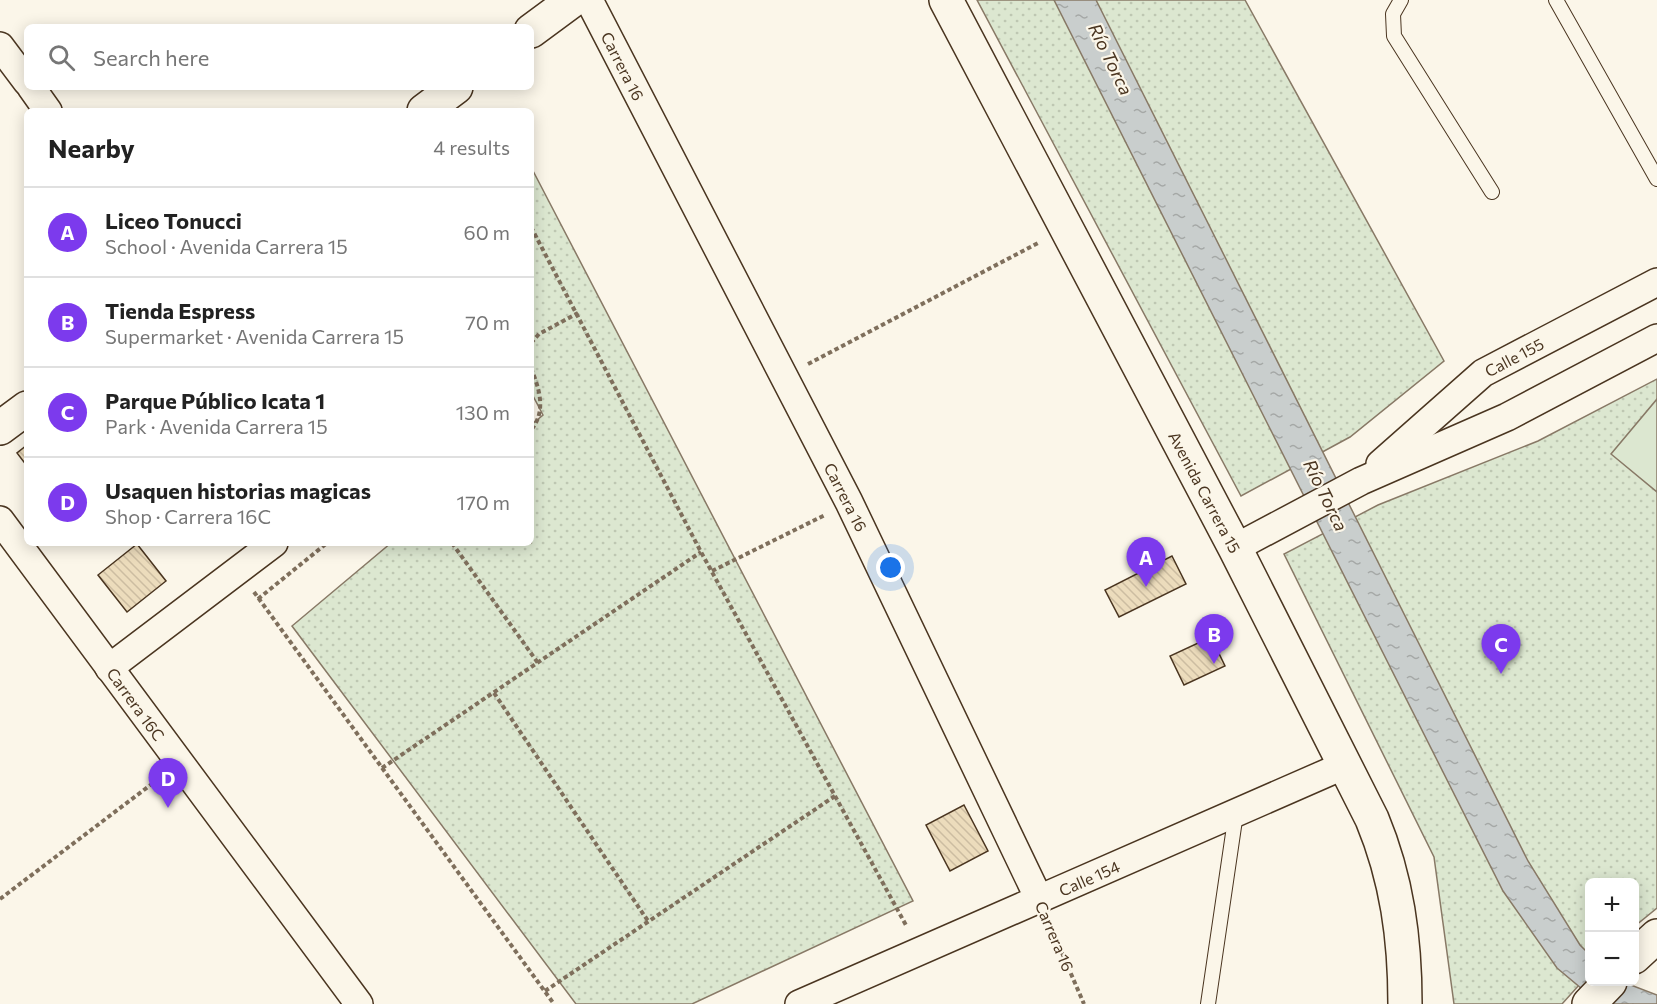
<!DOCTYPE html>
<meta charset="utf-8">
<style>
:root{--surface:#fff;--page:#f2f2f2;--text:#222;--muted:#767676;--line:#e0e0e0;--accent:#7c3aed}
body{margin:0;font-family:Commissioner,sans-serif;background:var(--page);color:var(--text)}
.controls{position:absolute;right:18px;bottom:18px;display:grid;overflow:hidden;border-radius:9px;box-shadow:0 3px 15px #0003}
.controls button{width:54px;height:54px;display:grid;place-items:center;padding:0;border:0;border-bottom:2px solid var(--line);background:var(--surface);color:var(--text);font:30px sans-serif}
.you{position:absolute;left:891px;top:568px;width:21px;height:21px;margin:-15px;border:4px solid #fff;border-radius:50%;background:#1a73e8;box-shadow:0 0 0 9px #1a73e833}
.badge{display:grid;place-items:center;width:39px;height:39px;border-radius:50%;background:var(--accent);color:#fff;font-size:20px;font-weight:700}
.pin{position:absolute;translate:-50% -50px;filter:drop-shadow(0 2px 3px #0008)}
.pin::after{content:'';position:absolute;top:32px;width:21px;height:18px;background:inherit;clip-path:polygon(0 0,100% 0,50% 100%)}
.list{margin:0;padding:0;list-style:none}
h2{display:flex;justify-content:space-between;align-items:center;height:78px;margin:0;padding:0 24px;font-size:26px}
h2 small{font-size:20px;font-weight:400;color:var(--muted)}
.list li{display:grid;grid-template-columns:39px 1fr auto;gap:18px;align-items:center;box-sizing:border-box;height:90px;padding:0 24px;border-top:2px solid var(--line)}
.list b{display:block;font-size:22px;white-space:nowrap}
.list p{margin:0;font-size:20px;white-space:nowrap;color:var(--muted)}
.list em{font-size:20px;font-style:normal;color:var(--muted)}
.icon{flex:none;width:33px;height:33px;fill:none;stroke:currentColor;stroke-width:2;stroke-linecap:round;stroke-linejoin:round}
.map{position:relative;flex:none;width:1657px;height:1004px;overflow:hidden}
.search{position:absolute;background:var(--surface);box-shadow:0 3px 15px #0003;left:24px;top:24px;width:510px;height:66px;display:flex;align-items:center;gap:15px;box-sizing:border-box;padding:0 21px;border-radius:9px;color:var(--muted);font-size:22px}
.panel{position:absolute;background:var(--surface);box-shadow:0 3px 15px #0003;left:24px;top:108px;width:510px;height:438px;border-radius:9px}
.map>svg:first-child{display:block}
.grass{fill:url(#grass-dots);stroke:#887966;stroke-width:1.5}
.pitch{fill:#dce7d0;stroke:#887966;stroke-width:1.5}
.water{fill:url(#water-ripples);stroke:#887966;stroke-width:1.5}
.building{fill:url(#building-back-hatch);stroke:#4a3520;stroke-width:1.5}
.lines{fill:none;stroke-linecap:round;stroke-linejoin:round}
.service-casing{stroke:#4a3520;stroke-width:16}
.minor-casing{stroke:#4a3520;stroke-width:30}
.tertiary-casing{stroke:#4a3520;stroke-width:36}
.primary-casing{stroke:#4a3520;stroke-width:36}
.path{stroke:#7f6f5c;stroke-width:4;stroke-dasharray:4.5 3;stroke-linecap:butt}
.service{stroke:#fbf6e9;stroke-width:14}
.minor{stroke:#fbf6e9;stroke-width:27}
.tertiary{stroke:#fbf6e9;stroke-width:33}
.primary{stroke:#fbf6e9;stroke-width:33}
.labels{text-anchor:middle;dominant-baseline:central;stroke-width:4.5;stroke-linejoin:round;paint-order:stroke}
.street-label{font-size:16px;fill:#4a3520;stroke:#fbf6e9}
.water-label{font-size:18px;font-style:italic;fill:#4a3520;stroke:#fbf6e9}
</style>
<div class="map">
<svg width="1657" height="1004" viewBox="0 0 1657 1004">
<defs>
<pattern id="grass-dots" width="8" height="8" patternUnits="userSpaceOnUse" patternTransform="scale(1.5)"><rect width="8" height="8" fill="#dce7d0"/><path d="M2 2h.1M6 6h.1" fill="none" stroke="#bec7b2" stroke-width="1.8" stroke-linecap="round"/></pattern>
<pattern id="water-ripples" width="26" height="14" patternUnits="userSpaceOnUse" patternTransform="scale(1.5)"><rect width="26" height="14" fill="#c9cecd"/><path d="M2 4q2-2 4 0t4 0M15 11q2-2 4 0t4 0" fill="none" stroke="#a5a8a6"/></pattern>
<pattern id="building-back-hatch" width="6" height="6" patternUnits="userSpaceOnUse" patternTransform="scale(1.5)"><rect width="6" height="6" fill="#ecdcbc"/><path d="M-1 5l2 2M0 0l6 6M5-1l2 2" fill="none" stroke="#ccbda1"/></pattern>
</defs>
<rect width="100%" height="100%" fill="#fbf6e9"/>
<g class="grass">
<polygon points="977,0 1245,0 1444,361 1350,437 1241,496"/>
<polygon points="531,167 913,901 692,1004 576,1004 292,626 391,543 531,543 531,425 543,415 531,392"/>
<polygon points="1657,379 1657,908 1635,926 1634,882 1590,882 1589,974 1562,1004 1454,1004 1434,857 1284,554 1378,505 1538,441"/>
</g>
<polygon class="pitch" points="1657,399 1657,492 1611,454"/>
<polygon class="water" points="1054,0 1096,0 1528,861 1580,945 1589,954 1590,982 1623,982 1657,995 1657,1004 1600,1004 1557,968 1503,891"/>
<g class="building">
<polygon points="27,445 27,466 17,453"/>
<polygon points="137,544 166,581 127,612 98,575"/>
<polygon points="1172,556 1186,584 1119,617 1105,590"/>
<polygon points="1211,637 1225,666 1184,685 1170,656"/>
<polygon points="964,805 988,851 950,871 926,825"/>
</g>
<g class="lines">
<g class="service-casing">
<g id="service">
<polyline points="1401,0 1393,14 1394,36 1492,192"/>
<polyline points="1556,0 1657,179"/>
<polyline points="1208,1004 1236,813"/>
</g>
</g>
<g class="minor-casing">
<g id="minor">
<polyline points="589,0 849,502 1039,899"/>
<polyline points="0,46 27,82"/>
<polyline points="31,87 48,111"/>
<polyline points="1380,464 1483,373 1657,282"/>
<polyline points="0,520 359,1004"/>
<polyline points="1235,548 1361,481 1507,417 1657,338"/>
<polyline points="109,668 274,543"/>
<polyline points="799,1004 1345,765"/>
</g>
</g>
<g class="tertiary-casing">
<g id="tertiary">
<path d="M946,0L1235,548L1372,819C1397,879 1405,939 1405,1004"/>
<polyline points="531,31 573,0"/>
<polyline points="424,111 456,87"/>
<polyline points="0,428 27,408"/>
</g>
</g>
<g class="primary-casing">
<g id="primary">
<polyline points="1634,957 1657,936"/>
<polyline points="1589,1004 1610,982"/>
</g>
</g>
<g class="path">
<polyline points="531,227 701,552 907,927"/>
<polyline points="531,343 539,334 578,313"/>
<polyline points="808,364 1038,243"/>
<path d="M531,368C539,388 547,411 531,430"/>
<polyline points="452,543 538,663"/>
<polyline points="712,571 825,515"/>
<polyline points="254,592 554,1004"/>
<polyline points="258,599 327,543"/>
<polyline points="494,693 648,921"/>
<polyline points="382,768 701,552"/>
<polyline points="0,899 157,780"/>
<polyline points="1050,925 1084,1004"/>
<polyline points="545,991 835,796"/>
</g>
<use href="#service" class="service"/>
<use href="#minor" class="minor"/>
<use href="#tertiary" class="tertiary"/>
<use href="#primary" class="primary"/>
</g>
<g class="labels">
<g class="street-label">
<text transform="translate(623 66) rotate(63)">Carrera 16</text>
<text transform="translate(1514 357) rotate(-28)">Calle 155</text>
<text transform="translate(1205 492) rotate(62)">Avenida Carrera 15</text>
<text transform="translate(846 497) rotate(63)">Carrera 16</text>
<text transform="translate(136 704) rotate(54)">Carrera 16C</text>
<text transform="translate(1089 878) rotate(-24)">Calle 154</text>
<text transform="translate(1055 936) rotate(67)">Carrera 16</text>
</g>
<g class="water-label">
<text transform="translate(1111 59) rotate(64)">Río Torca</text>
<text transform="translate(1326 495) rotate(64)">Río Torca</text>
</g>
</g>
</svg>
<div class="controls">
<button>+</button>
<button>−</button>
</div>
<div class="you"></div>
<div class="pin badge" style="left:1146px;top:587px">A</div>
<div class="pin badge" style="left:1214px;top:664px">B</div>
<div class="pin badge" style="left:1501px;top:674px">C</div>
<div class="pin badge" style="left:168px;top:808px">D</div>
<div class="search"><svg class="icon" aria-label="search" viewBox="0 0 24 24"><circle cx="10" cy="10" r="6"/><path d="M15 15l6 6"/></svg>Search here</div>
<section class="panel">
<h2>Nearby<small>4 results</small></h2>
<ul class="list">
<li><span class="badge">A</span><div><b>Liceo Tonucci</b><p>School · Avenida Carrera 15</p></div><em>60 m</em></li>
<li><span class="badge">B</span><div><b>Tienda Espress</b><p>Supermarket · Avenida Carrera 15</p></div><em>70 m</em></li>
<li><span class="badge">C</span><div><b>Parque Público Icata 1</b><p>Park · Avenida Carrera 15</p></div><em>130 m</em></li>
<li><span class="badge">D</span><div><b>Usaquen historias magicas</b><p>Shop · Carrera 16C</p></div><em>170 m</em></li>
</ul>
</section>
</div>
